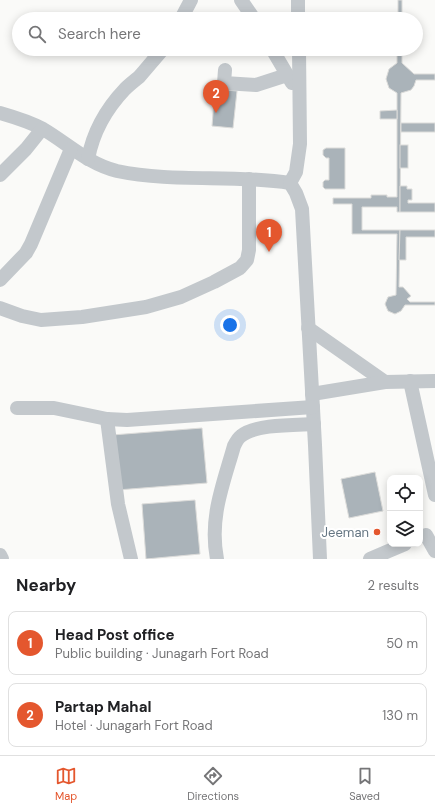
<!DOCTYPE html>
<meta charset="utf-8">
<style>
:root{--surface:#fff;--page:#f6f6f6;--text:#202124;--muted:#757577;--line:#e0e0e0;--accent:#e4572e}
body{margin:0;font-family:"DM Sans",sans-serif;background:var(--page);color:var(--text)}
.controls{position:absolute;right:12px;bottom:12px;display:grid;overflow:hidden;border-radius:8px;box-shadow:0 2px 10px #0003}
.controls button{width:36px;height:36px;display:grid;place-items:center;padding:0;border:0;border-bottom:1px solid var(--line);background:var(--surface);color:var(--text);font:20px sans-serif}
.you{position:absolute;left:230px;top:325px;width:14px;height:14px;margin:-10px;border:3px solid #fff;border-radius:50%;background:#1a73e8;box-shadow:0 0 0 6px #1a73e833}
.badge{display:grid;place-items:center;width:26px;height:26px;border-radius:50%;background:var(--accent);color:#fff;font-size:13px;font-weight:700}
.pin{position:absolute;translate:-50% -33px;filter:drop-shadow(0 1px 2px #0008)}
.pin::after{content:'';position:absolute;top:21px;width:14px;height:12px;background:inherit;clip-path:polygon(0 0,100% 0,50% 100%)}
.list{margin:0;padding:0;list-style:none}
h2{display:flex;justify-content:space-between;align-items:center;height:52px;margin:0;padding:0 16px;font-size:17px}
h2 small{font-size:13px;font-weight:400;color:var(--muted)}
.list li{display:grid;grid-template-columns:26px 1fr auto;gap:12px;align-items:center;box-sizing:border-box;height:64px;margin:0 8px 8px;padding:0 8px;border:1px solid var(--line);border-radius:8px}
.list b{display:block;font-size:15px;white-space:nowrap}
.list p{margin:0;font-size:13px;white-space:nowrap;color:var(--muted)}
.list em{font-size:13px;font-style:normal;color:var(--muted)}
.icon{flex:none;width:22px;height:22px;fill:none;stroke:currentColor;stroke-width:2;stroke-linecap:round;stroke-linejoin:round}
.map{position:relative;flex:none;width:435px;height:559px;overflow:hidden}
.search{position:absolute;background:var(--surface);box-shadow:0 2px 10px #0003;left:12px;right:12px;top:12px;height:44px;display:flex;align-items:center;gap:10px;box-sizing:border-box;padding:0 14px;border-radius:22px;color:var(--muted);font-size:15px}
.sheet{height:196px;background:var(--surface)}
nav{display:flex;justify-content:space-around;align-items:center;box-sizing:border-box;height:56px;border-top:1px solid var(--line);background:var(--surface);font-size:11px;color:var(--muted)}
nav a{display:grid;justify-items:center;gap:2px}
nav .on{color:var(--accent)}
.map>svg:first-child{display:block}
.building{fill:#aab3b9;stroke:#dcdcda}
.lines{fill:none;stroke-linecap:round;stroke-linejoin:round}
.minor{stroke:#c3c8cc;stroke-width:14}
.poi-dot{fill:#e4572e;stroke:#fff;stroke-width:1.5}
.labels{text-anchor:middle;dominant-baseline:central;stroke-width:4;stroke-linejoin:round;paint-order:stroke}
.poi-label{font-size:13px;fill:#657683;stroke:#fff;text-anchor:end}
</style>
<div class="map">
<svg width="435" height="559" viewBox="0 0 435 559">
<rect width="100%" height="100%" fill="#fafaf8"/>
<g class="building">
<polygon points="398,0 402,0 402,19 391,19 398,18"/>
<polygon points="397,49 402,49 402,63 414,74 435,74 435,80 416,80 414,86 411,90 401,93 400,212 397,212 397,207 362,207 362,230 400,230 399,287 403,287 411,296 407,299 410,302 435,302 435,305 405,305 401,311 395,314 388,311 385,304 388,297 396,295 397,234 352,234 352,204 333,204 333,198 371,198 371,195 387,195 387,197 397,197 397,93 389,88 386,79 389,69 397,63"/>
<polygon points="215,89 237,91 233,128 212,126"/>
<polygon points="397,110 397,119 380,119 380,111"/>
<rect x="401" y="123" width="34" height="9"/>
<rect x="400" y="145" width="8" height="23"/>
<polygon points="326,148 345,148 345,189 325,189 323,187 323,182 325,180 329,180 329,158 326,158 323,155 323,150"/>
<polygon points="400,186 407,186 407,189 412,189 412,200 408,200 408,203 435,203 435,212 400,212"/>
<polygon points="400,230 435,230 435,237 406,237 406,260 399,260"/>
<polygon points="202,428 207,483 117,490 112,435"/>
<polygon points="375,472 383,511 349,518 341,479"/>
<polygon points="195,500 200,554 146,559 142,504"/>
</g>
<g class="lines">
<g class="minor">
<polyline points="241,0 254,19"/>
<polyline points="298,0 298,19"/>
<polyline points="181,19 191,0"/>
<polyline points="272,49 292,83"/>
<polyline points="225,70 224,83 256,85 287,75"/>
<path d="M0,113C14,117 30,122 43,129C67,143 88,164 117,171C174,183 233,174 290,183L296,193L302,209L315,445L320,559"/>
<path d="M88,159C93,132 106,109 125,89C129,85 134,81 139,77C147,68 155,58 163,49"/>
<polyline points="0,175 26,149 42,129"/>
<polyline points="290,183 296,172 300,144 299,49"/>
<polyline points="0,280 26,253 31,244 71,149"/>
<polyline points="0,308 22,316 41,320 82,317 146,307 181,297 214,282 240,268 247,260 249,250 249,179"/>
<polyline points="308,328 385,382"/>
<polyline points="410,381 435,495"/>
<polyline points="312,394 385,382 435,381"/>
<polyline points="17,408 54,408 107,419 127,420 313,407"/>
<polyline points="107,419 118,504 131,559"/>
<polyline points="426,535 435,551"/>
<polyline points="0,555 2,559"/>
<path d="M217,559C209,518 223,485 234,446C236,442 238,438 241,436C255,424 296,425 314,424"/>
<polyline points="370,559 405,544"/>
</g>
</g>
<circle class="poi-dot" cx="377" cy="532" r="4"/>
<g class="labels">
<g class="poi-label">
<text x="369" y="532">Jeeman</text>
</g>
</g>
</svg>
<div class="controls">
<button><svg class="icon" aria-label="locate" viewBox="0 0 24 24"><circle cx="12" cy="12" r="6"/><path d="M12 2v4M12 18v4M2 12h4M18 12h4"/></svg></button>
<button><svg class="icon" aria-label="layers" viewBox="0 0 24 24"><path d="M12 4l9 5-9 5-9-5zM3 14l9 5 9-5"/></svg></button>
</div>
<div class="you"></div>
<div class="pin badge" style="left:269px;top:252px">1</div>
<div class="pin badge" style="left:216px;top:113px">2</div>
<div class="search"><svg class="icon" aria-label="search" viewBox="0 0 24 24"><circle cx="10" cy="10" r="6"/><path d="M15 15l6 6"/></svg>Search here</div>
</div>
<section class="sheet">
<h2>Nearby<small>2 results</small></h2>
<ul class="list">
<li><span class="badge">1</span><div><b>Head Post office</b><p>Public building · Junagarh Fort Road</p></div><em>50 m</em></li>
<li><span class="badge">2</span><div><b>Partap Mahal</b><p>Hotel · Junagarh Fort Road</p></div><em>130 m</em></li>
</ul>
</section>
<nav>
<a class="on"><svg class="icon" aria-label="map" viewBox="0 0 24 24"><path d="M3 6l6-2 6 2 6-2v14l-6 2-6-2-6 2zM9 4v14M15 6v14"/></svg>Map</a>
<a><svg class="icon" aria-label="directions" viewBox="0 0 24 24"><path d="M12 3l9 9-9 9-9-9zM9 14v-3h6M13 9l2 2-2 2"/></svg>Directions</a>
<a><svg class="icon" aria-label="saved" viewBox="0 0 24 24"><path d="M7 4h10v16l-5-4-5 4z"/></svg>Saved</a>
</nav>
